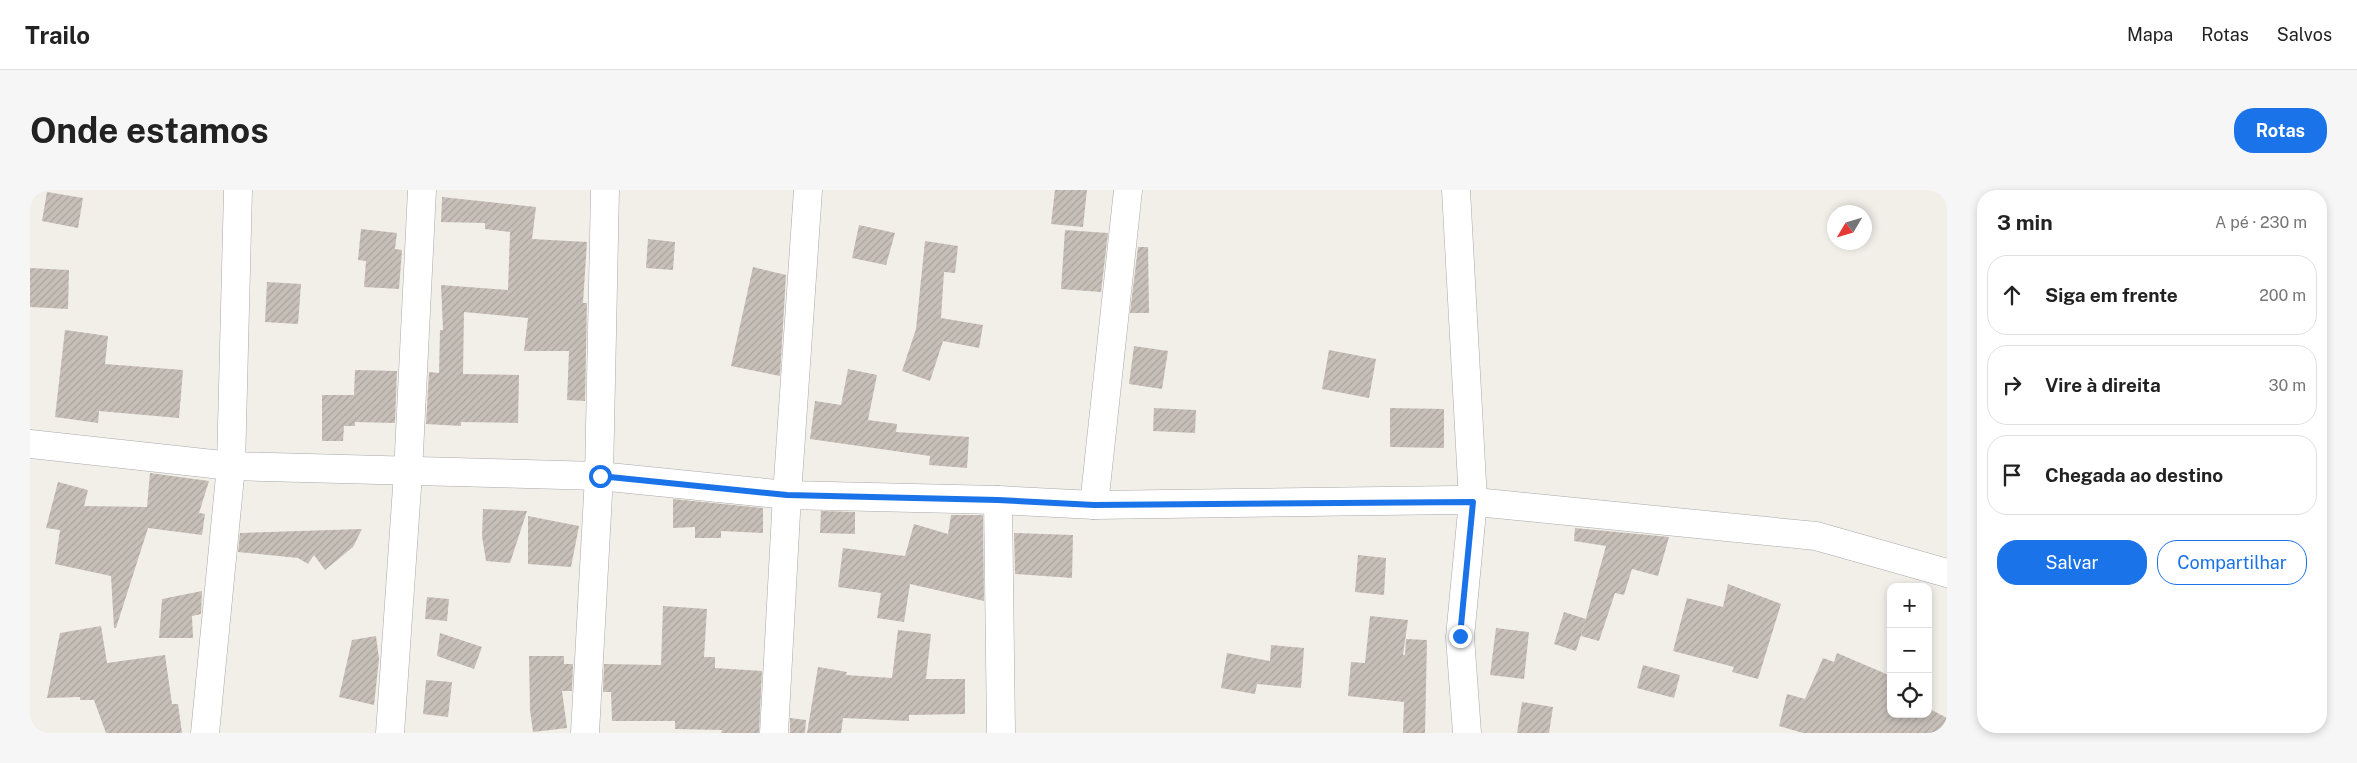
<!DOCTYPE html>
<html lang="pt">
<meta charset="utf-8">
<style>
:root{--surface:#fff;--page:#f6f6f6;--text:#222;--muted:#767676;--line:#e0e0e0;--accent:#1a73e8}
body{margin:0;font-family:"Public Sans",sans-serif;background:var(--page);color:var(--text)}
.controls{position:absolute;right:15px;bottom:15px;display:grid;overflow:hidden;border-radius:10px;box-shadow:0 2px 8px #0003}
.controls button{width:45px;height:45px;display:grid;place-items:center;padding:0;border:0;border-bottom:1px solid var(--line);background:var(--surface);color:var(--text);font:25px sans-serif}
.compass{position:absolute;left:1797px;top:15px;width:45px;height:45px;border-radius:50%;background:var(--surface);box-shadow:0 2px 8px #0003;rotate:232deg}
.stop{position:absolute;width:15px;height:15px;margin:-11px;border:4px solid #1a73e8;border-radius:50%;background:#fff}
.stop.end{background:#1a73e8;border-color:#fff;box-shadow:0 1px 5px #0008}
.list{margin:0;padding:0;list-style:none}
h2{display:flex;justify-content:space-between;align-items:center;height:65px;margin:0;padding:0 20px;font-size:21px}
h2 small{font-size:16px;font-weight:400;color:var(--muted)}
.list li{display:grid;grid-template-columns:32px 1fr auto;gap:15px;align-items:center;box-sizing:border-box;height:80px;margin:0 10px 10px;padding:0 10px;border:1px solid var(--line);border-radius:20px}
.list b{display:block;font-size:19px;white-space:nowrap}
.list em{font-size:16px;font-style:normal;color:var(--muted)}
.actions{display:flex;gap:10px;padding:15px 20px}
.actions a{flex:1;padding:11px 0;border:1px solid var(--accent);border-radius:20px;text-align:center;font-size:18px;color:var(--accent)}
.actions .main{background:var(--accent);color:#fff}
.icon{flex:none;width:28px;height:28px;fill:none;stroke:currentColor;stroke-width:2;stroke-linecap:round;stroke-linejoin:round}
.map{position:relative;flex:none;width:1917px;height:543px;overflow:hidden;border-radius:20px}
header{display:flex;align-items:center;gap:30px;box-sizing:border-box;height:70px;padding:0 25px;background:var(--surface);border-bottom:1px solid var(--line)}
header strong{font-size:24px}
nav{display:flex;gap:28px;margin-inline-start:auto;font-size:18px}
.intro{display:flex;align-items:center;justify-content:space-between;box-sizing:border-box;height:120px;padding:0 30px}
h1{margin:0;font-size:35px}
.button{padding:12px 22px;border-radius:20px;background:var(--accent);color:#fff;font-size:18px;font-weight:700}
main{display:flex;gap:30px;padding:0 30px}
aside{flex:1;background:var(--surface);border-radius:20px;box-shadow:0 2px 8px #0003}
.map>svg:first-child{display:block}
.building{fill:url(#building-hatch)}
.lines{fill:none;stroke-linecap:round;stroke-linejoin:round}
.minor-casing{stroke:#a9a9a9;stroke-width:29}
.minor{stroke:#fff;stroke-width:28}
.route{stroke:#1a73e8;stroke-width:6}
</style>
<header>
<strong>Trailo</strong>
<nav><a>Mapa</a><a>Rotas</a><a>Salvos</a></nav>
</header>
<div class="intro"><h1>Onde estamos</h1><a class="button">Rotas</a></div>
<main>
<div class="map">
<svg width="1917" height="543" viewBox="0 0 1917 543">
<defs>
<pattern id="building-hatch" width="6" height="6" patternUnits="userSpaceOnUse" patternTransform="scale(1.25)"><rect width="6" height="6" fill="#c7bfb8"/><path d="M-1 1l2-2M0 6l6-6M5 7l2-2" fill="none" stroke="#aba49e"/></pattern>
</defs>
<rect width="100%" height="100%" fill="#f2efe9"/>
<g class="building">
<polygon points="1025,0 1057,0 1053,37 1021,34"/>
<polygon points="17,2 53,8 48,38 12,31"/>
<polygon points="412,7 506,17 502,49 557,52 553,113 557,113 555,211 537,210 539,161 494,161 498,128 434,122 433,184 489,185 488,233 431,232 431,236 396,234 399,182 409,183 410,140 413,140 411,95 478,100 480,42 455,39 455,33 411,32"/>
<polygon points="829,35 865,43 856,75 822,68"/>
<polygon points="331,39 367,43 365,59 372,60 369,99 334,97 336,71 328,70"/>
<polygon points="1035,40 1078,43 1071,102 1031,99"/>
<polygon points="618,49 645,52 643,80 616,78"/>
<polygon points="895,51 928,56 925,83 914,82 911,128 953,135 949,158 913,151 900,191 872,181 886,139"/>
<polygon points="1108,57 1118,57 1119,123 1100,123"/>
<polygon points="723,77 756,85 750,186 701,176"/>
<polygon points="0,78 39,80 38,119 0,117"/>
<polygon points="237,92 271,94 268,134 235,132"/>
<polygon points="35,140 78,146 75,174 153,180 149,228 69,221 68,233 25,227"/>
<polygon points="1104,156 1138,161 1132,199 1099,194"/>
<polygon points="1299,160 1346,169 1339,208 1292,199"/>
<polygon points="818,179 847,185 838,230 867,234 866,242 939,247 937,278 899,275 900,266 780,249 785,211 811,215"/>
<polygon points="325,180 367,181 365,233 325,232 325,236 314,236 313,251 292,251 292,205 324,205"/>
<polygon points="1124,218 1166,220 1165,243 1123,241"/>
<polygon points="1360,218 1414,219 1414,258 1360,257"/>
<polygon points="120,283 179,291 169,323 175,324 172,345 118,338 86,438 84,438 81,386 25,374 30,340 16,338 28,292 58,300 54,316 117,317"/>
<polygon points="643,309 733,318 733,343 691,341 691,348 665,348 665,337 643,338"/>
<polygon points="453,319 497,321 480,373 456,371 452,346"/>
<polygon points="791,321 825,322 825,344 790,343"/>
<polygon points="921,325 953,325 954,411 880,394 874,432 847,428 851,403 808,397 813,358 875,366 884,334 918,344"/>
<polygon points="498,326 549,336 541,377 498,374"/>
<polygon points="1545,338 1639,347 1628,386 1602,379 1594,405 1585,403 1569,451 1551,446 1576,356 1544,351"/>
<polygon points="332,339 323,357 295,380 284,365 278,374 268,368 208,362 210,343"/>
<polygon points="984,343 1043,345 1042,388 985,384"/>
<polygon points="1328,365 1356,368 1354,405 1325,402"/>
<polygon points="1698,394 1751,414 1728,489 1702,482 1704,477 1643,461 1657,408 1693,417"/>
<polygon points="172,401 171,424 162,426 163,448 129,448 132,409"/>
<polygon points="397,407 419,409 417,431 395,429"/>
<polygon points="633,416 677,419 674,467 685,467 685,478 732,481 729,543 691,543 692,540 645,539 645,531 582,531 581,502 573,502 574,474 631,475"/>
<polygon points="1534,422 1556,429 1546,461 1524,454"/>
<polygon points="1340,426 1378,430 1373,465 1375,465 1376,449 1397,450 1395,543 1373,543 1374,512 1318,506 1321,472 1335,473"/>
<polygon points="71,436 77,473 135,465 142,514 148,514 152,543 76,543 64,510 50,510 50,507 17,508 30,443"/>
<polygon points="1466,438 1499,442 1494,489 1460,485"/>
<polygon points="868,440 901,444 896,489 935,489 935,524 879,525 879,531 813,528 811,543 777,543 788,477 817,482 816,485 862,488"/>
<polygon points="410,443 452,457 444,479 407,466"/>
<polygon points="346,446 349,469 344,515 309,507 322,450"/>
<polygon points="1241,455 1274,458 1271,498 1227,494 1225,504 1191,498 1197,463 1240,471"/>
<polygon points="1807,463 1861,486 1861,524 1898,524 1898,518 1917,528 1917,543 1773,543 1749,536 1757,504 1775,509 1793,468 1804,472"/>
<polygon points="499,466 534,466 534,474 543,474 542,501 532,501 537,538 503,542 500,520"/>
<polygon points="1613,475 1650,485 1644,508 1607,498"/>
<polygon points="396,490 422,492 418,527 393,524"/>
<polygon points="1492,512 1523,517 1519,543 1487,543"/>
<polygon points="760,528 776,530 775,543 760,543"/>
</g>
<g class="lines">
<g class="minor-casing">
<g id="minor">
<polyline points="1426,0 1443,311 1430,447 1437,543"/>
<polyline points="0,254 201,276 569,286 757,305 968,310 1064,315 1426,310 1786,346 1917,383"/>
<polyline points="968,310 971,543"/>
<polyline points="1064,315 1098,0"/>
<polyline points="175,543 201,276 208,0"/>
<polyline points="360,543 378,283 392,0"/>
<polyline points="555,543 569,286 575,0"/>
<polyline points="744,543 757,305 778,0"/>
</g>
</g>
<use href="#minor" class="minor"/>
</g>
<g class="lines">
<polyline class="route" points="570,286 757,305 968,310 1064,315 1443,312 1430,446"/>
</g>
</svg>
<div class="controls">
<button>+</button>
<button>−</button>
<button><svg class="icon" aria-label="locate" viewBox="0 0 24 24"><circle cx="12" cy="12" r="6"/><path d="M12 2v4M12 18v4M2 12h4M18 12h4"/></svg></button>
</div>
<svg class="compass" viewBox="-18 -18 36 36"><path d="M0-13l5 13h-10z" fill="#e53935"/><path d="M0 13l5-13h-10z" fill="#767676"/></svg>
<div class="stop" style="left:570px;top:286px"></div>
<div class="stop end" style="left:1430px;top:446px"></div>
</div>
<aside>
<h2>3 min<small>A pé · 230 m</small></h2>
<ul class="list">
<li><svg class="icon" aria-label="ahead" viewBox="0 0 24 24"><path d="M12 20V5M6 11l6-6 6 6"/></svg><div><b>Siga em frente</b></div><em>200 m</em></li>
<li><svg class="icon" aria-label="right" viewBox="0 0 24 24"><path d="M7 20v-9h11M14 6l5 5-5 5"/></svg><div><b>Vire à direita</b></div><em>30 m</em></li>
<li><svg class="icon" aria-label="arrive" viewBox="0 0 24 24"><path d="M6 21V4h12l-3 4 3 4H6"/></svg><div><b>Chegada ao destino</b></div></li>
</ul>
<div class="actions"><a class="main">Salvar</a><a>Compartilhar</a></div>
</aside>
</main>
